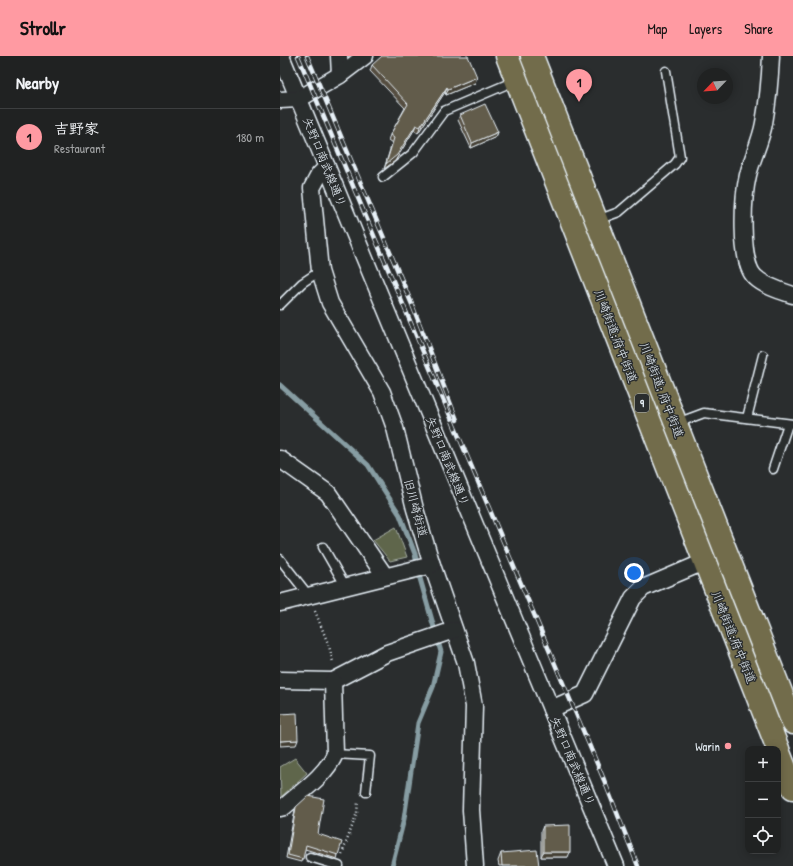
<!DOCTYPE html>
<meta charset="utf-8">
<style>
:root{--surface:#202222;--page:#282a2a;--text:#f1f3f6;--muted:#a2a4a5;--line:#3d3f40;--accent:#ff9aa2}
body{margin:0;font-family:"Patrick Hand","Klee One",sans-serif;background:var(--page);color:var(--text)}
.controls{position:absolute;right:12px;bottom:12px;display:grid;overflow:hidden;border-radius:8px;box-shadow:0 2px 10px #0003}
.controls button{width:36px;height:36px;display:grid;place-items:center;padding:0;border:0;border-bottom:1px solid var(--line);background:var(--surface);color:var(--text);font:20px sans-serif}
.compass{position:absolute;left:417px;top:12px;width:36px;height:36px;border-radius:50%;background:var(--surface);box-shadow:0 2px 10px #0003;rotate:245deg}
.you{position:absolute;left:354px;top:517px;width:14px;height:14px;margin:-10px;border:3px solid #fff;border-radius:50%;background:#1a73e8;box-shadow:0 0 0 6px #1a73e833}
.badge{display:grid;place-items:center;width:26px;height:26px;border-radius:50%;background:var(--accent);color:#111;font-size:13px;font-weight:700}
.pin{position:absolute;translate:-50% -33px;filter:drop-shadow(0 1px 2px #0008)}
.pin::after{content:'';position:absolute;top:21px;width:14px;height:12px;background:inherit;clip-path:polygon(0 0,100% 0,50% 100%)}
.list{margin:0;padding:0;list-style:none}
h2{display:flex;justify-content:space-between;align-items:center;height:52px;margin:0;padding:0 16px;font-size:17px}
h2 small{font-size:13px;font-weight:400;color:var(--muted)}
.list li{display:grid;grid-template-columns:26px 1fr auto;gap:12px;align-items:center;box-sizing:border-box;height:56px;padding:0 16px;border-top:1px solid var(--line)}
.list b{display:block;font-size:15px;white-space:nowrap}
.list p{margin:0;font-size:13px;white-space:nowrap;color:var(--muted)}
.list em{font-size:13px;font-style:normal;color:var(--muted)}
.icon{flex:none;width:22px;height:22px;fill:none;stroke:currentColor;stroke-width:2;stroke-linecap:round;stroke-linejoin:round}
.map{position:relative;flex:none;width:513px;height:810px;overflow:hidden}
header{display:flex;align-items:center;gap:24px;box-sizing:border-box;height:56px;padding:0 20px;background:var(--accent);color:#111}
header strong{font-size:19px}
nav{display:flex;gap:22px;margin-inline-start:auto;font-size:14px}
main{display:flex}
aside{flex:1;background:var(--surface)}
.map>svg:first-child{display:block}
.green{fill:#5f664c;stroke:#a4aca2}
.lines{fill:none;stroke-linecap:round;stroke-linejoin:round}
.stream{stroke:#879da3;stroke-width:5}
.service-casing{stroke:#e8f1f8;stroke-width:11}
.minor-casing{stroke:#e8f1f8;stroke-width:19}
.primary-casing{stroke:#e8f1f8;stroke-width:25}
.path{stroke:#e8f1f8;stroke-width:2.5;stroke-dasharray:1 3;stroke-linecap:butt}
.service{stroke:#2a2d2e;stroke-width:8}
.minor{stroke:#2a2d2e;stroke-width:16}
.primary{stroke:#726c4b;stroke-width:22}
.rail-casing{stroke:#e8f1f8;stroke-width:4.5}
.rail{stroke:#2a2d2e;stroke-width:3;stroke-dasharray:9;stroke-linecap:butt}
.wall{fill:#544e40;stroke:#e8f1f8}
.shaded-wall{fill:#454034;stroke:#e8f1f8}
.building{fill:#625b4b;stroke:#e8f1f8}
.poi-dot{fill:#ff9aa2;stroke:#2a2d2e;stroke-width:1.5}
.labels{text-anchor:middle;dominant-baseline:central;stroke-width:3;stroke-linejoin:round;paint-order:stroke}
.shield{fill:#2a2d2e;stroke:#afb6bb;stroke-width:1}
.shield-label{font-size:11px;font-weight:bold;fill:#e8f1f8}
.street-label{font-size:12px;fill:#e8f1f8;stroke:#2a2d2e}
.poi-label{font-size:12px;fill:#e8f1f8;stroke:#2a2d2e;text-anchor:end}
</style>
<header>
<strong>Strollr</strong>
<nav><a>Map</a><a>Layers</a><a>Share</a></nav>
</header>
<main>
<aside>
<h2>Nearby<small></small></h2>
<ul class="list">
<li><span class="badge">1</span><div><b>吉野家</b><p>Restaurant</p></div><em>180 m</em></li>
</ul>
</aside>
<div class="map">
<svg width="513" height="810" viewBox="0 0 513 810">
<rect width="100%" height="100%" fill="#2a2d2e"/>
<filter id="ink" filterUnits="userSpaceOnUse"><feTurbulence type="fractalNoise" baseFrequency=".025" numOctaves="2"/><feDisplacementMap in="SourceGraphic" scale="8" xChannelSelector="R" yChannelSelector="G"/><feConvolveMatrix kernelMatrix="1 2 1 2 8 2 1 2 1" color-interpolation-filters="sRGB"/></filter>
<g filter="url(#ink)">
<g class="green">
<polygon points="116,471 127,501 110,505 93,484"/>
<polygon points="15,702 27,717 1,741 0,711"/>
</g>
<g class="lines">
<polyline class="stream" points="0,329 88,409 120,459 135,498 139,519 161,596 153,631 138,667 124,763 112,810"/>
<g class="service-casing">
<g id="service">
<polyline points="103,121 133,97 164,55 237,24"/>
<polyline points="317,164 339,156 395,108 400,101 386,15"/>
<polyline points="0,249 22,227 40,215"/>
<polyline points="467,362 483,299"/>
<polyline points="397,367 424,357 513,368"/>
<polyline points="493,413 508,368"/>
<polyline points="43,491 66,531"/>
<polyline points="0,503 29,540"/>
<polyline points="55,698 90,700 86,736"/>
<polyline points="30,801 59,810"/>
</g>
</g>
<g class="minor-casing">
<g id="minor">
<polyline points="1,0 336,810"/>
<polyline points="59,0 60,19"/>
<path d="M491,0C490,23 488,45 484,67C481,85 472,102 468,119C463,140 459,206 475,221C484,230 501,235 513,239"/>
<polyline points="0,44 19,43 60,19 85,0"/>
<polyline points="47,111 39,119 32,132 40,215 50,247 102,336 115,372 135,453 152,509 186,607 194,650 191,754 195,810"/>
<polyline points="0,403 48,437 105,520"/>
<polyline points="0,547 152,509"/>
<polyline points="0,624 53,625 107,597 174,574"/>
<polyline points="271,653 305,638 353,542 363,532 424,506"/>
<path d="M0,752L4,751C22,735 45,720 55,698L53,625"/>
</g>
</g>
<g class="primary-casing">
<g id="primary">
<polyline points="227,0 498,693"/>
<polyline points="252,0 513,667"/>
<polyline points="498,694 513,732"/>
</g>
</g>
<g class="path">
<polyline points="35,555 49,590 53,606"/>
<polyline points="62,798 77,757 78,746"/>
</g>
<use href="#service" class="service"/>
<use href="#minor" class="minor"/>
<use href="#primary" class="primary"/>
<g class="rail-casing">
<g id="rail">
<polyline points="18,0 324,724 358,810"/>
<polyline points="27,0 131,246 177,364"/>
</g>
</g>
<use href="#rail" class="rail"/>
</g>
<g class="wall">
<polygon points="92,9 195,27 166,39 165,36 138,77 134,74 115,105 104,113 112,87 108,84 110,79 125,52 90,15"/>
<polygon points="180,59 218,76 216,81 191,92 178,64"/>
<polygon points="16,751 38,778 58,799 57,803 25,793 21,806 6,802 15,754"/>
<polygon points="263,770 288,801 261,801 261,775"/>
<polygon points="221,797 259,810 219,810 218,805"/>
</g>
<g class="shaded-wall">
<polygon points="197,21 195,27 166,39 168,33"/>
<polygon points="167,31 165,36 138,77 140,71"/>
<polygon points="136,69 134,74 115,105 104,113 106,108"/>
<polygon points="218,76 216,81 191,92 192,87"/>
<polygon points="18,684 16,689 0,690 0,685"/>
<polygon points="263,796 290,796 288,801 261,801"/>
</g>
<g class="building">
<polygon points="102,0 188,0 197,21 168,33 167,31 140,71 136,69 117,99 106,108 114,82 110,79 128,48 92,9"/>
<polygon points="205,48 218,76 192,87 180,59"/>
<polygon points="17,657 18,684 0,685 0,658"/>
<polygon points="28,740 44,743 38,778 62,786 58,799 26,789 23,803 8,799 16,751"/>
<polygon points="290,769 290,796 263,796 263,770"/>
<polygon points="257,794 259,810 222,810 221,797"/>
</g>
</g>
<circle class="poi-dot" cx="448" cy="690" r="4"/>
<g class="labels">
<rect class="shield" x="355" y="338" width="14" height="18" rx="3"/>
<g class="shield-label">
<text x="362" y="347">9</text>
</g>
<g class="street-label">
<text transform="translate(45 106) rotate(68)">矢野口南武線通り</text>
<text transform="translate(336 280) rotate(69)">川崎街道;府中街道</text>
<text transform="translate(382 334) rotate(69)">川崎街道; 府中街道</text>
<text transform="translate(168 405) rotate(68)">矢野口南武線通り</text>
<text transform="translate(136 452) rotate(75)">旧川崎街道</text>
<text transform="translate(454 581) rotate(68)">川崎街道;府中街道</text>
<text transform="translate(293 705) rotate(67)">矢野口南武線通り</text>
</g>
<g class="poi-label">
<text x="440" y="690">Warin</text>
</g>
</g>
</svg>
<div class="controls">
<button>+</button>
<button>−</button>
<button><svg class="icon" aria-label="locate" viewBox="0 0 24 24"><circle cx="12" cy="12" r="6"/><path d="M12 2v4M12 18v4M2 12h4M18 12h4"/></svg></button>
</div>
<svg class="compass" viewBox="-18 -18 36 36"><path d="M0-13l5 13h-10z" fill="#e53935"/><path d="M0 13l5-13h-10z" fill="#a2a4a5"/></svg>
<div class="you"></div>
<div class="pin badge" style="left:299px;top:46px">1</div>
</div>
</main>
